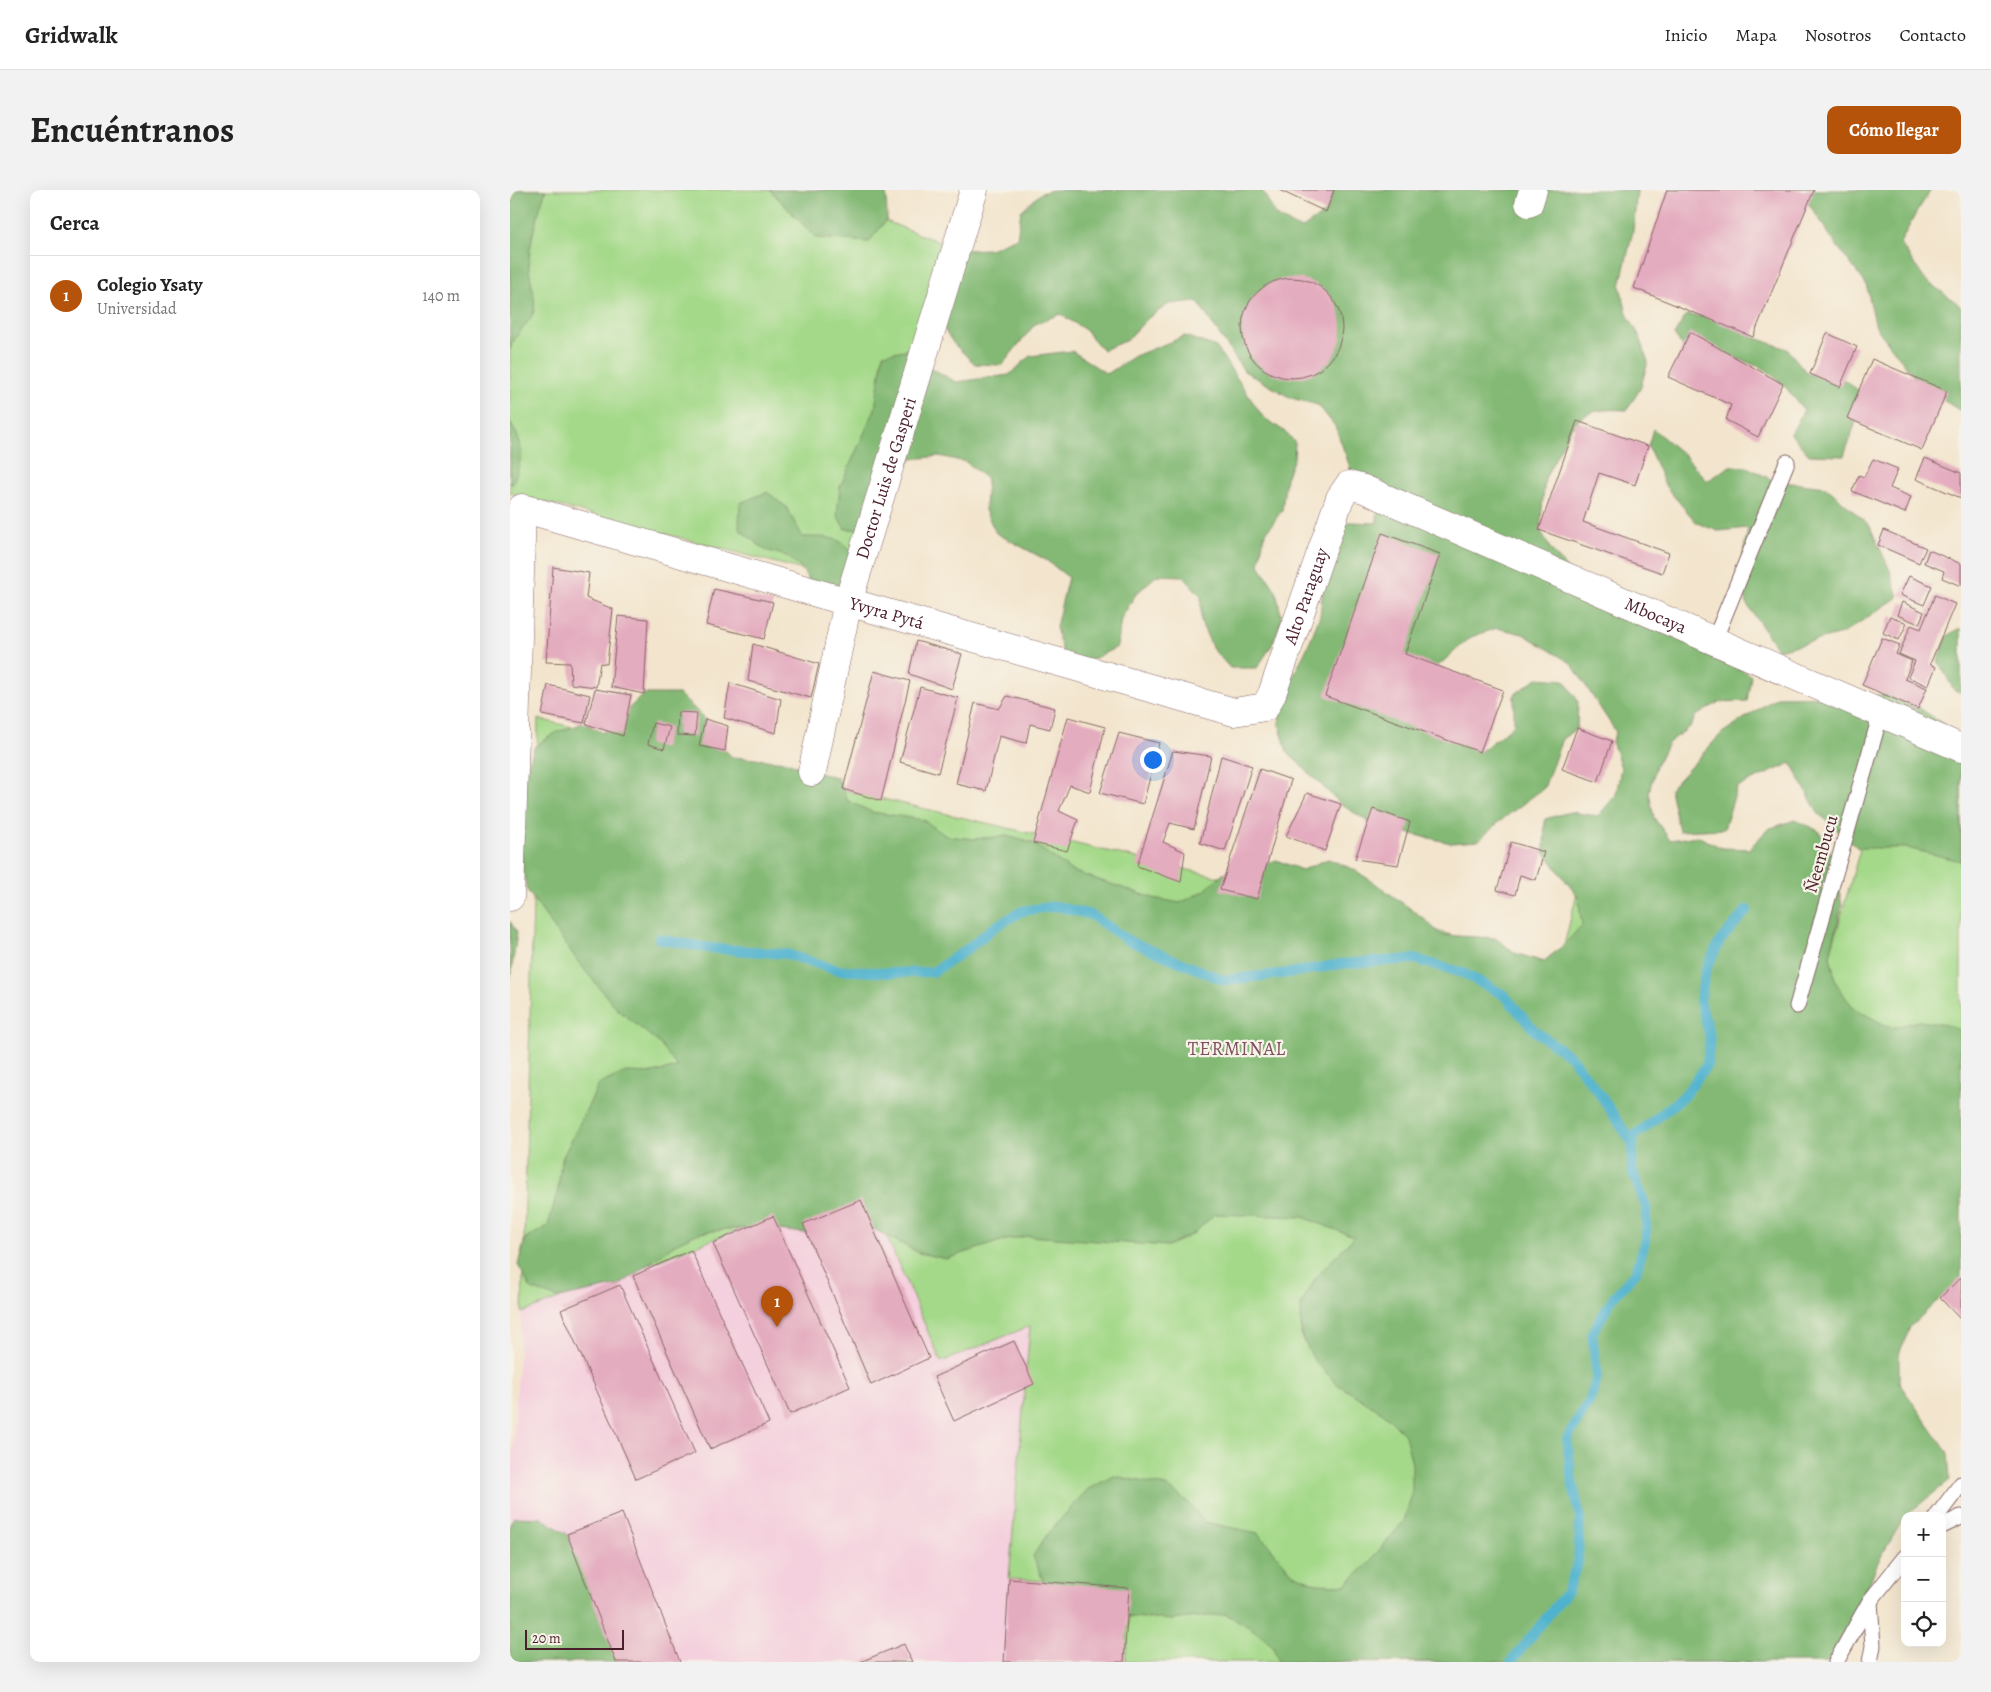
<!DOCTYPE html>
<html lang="es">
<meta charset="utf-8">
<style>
:root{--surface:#fff;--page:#f2f2f2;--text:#222;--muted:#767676;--line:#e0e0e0;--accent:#b45309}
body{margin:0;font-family:Alegreya,serif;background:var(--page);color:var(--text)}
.controls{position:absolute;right:15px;bottom:15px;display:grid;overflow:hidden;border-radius:10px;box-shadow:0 5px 20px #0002}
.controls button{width:45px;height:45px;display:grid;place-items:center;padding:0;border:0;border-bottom:1px solid var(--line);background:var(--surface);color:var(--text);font:25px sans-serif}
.scale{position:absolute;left:15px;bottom:12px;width:99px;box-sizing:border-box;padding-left:5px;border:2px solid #4a1f2b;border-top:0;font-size:14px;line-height:18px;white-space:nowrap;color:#4a1f2b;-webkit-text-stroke:4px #f7f3e8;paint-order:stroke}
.you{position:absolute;left:642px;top:569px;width:18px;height:18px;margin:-12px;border:4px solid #fff;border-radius:50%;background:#1a73e8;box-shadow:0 0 0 8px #1a73e833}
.badge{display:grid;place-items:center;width:32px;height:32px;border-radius:50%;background:var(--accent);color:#fff;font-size:16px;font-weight:700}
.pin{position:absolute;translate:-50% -41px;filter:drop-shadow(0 1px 2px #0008)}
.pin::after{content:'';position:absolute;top:26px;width:18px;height:15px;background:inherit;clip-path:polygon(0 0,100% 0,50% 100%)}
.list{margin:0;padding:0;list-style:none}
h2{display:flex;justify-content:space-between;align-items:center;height:65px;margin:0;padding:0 20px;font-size:21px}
h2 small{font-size:16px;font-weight:400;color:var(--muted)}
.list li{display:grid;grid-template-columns:32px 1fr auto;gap:15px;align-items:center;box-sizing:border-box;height:80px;padding:0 20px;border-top:1px solid var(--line)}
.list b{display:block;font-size:19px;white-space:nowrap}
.list p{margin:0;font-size:16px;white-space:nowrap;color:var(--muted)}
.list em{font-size:16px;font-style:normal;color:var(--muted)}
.icon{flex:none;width:28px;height:28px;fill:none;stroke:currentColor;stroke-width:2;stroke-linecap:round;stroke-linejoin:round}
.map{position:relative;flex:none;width:1451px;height:1472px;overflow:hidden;border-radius:10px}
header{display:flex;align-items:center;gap:30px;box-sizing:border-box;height:70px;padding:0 25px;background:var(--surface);border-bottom:1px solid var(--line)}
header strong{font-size:24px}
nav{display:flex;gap:28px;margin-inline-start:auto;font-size:18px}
.intro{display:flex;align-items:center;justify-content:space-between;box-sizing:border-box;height:120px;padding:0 30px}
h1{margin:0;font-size:35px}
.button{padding:12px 22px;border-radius:10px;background:var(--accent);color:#fff;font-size:18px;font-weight:700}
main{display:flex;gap:30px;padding:0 30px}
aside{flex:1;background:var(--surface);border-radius:10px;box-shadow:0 5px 20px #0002}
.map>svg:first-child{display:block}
.built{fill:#f4cfdd}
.green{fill:#a4d989;stroke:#777c5a}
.forest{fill:#83b975;stroke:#666c50}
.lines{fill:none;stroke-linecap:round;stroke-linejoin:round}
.stream{stroke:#50b2ce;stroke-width:10}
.building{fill:#e4acbf}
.service-casing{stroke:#856464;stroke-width:17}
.minor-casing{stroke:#856464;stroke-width:29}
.tertiary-casing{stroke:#856464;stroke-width:29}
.service{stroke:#fff;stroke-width:15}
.minor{stroke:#fff;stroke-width:28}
.tertiary{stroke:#fff;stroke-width:28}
.labels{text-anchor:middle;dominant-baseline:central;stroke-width:4.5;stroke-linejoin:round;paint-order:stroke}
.street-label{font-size:18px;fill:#4a1f2b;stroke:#f7f3e8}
.neighbourhood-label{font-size:19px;letter-spacing:1px;fill:#80505f;stroke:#f7f3e8}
</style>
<header>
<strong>Gridwalk</strong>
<nav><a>Inicio</a><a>Mapa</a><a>Nosotros</a><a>Contacto</a></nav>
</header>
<div class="intro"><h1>Encuéntranos</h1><a class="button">Cómo llegar</a></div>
<main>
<aside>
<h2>Cerca<small></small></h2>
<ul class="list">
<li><span class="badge">1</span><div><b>Colegio Ysaty</b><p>Universidad</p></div><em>140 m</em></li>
</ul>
</aside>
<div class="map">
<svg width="1451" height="1472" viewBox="0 0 1451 1472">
<rect width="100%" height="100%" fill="#f7f3e8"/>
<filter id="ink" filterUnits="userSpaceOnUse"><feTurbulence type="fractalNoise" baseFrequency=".02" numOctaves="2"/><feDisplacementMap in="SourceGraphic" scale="10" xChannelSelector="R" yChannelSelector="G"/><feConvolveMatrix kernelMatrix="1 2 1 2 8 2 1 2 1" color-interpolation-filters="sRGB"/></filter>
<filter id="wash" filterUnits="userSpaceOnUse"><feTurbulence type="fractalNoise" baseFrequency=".0096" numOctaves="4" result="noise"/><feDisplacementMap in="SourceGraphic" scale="20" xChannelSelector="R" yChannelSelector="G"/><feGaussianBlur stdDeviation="1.12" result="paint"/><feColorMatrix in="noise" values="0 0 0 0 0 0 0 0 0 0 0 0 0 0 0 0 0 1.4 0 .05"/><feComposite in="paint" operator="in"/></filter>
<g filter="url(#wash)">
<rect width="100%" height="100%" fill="#f3e5cd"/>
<polygon class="built" points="26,896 537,968 497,1472 0,1472 0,1306"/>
<g class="green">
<polygon points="0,0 297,0 434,54 335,391 0,303"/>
<polygon points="28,529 864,723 1049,776 1080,650 1252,1472 615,1472 621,1395 499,1389 520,1136 431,1172 353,992 12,1123"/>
<polygon points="1385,537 1451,565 1451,865 1303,824"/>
</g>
<g class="forest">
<path d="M9,0H36C29,19 17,60 19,79C21,94 26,106 24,121C22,130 3,146 0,160V15Z"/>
<polygon points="260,0 376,0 377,29 359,52 306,48"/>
<path d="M543,0H752L767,27L791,39L816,22L824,0H1127L1123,41L1110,96L1117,124L1130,147L1138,172L1130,199L1117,220C1095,219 1076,218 1061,238L1035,288L1030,340L1040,358L1057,379L1215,468L1241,486L1237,511L1209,512L1186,526L1181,536L1158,553L1146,576L1139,602L1144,628L1160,650L1187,646L1212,658L1239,659L1258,639L1285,630L1309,641L1321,663L1332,715L1320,766L1326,793L1343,818L1381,838L1409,831L1437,835L1451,841V1092L1430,1108L1400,1137L1389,1164V1193L1438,1263L1440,1290L1395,1326L1368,1372L1347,1423L1331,1447L1320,1472H768L763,1456L741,1438L716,1424L662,1430L581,1424L534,1393L523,1366L538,1343L578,1299L604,1286L656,1296L678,1312L694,1332L748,1343L783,1384L807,1394L835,1395L856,1376L894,1331L902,1303V1274L895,1245L873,1223L827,1194L804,1170L791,1144V1115L806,1087L844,1047L793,1027L705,1024L683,1044L658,1056L518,1046L491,1051L436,1069L409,1063L360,1037L305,1044L249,1038L219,1039L189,1043L165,1054L110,1095L48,1108L21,1099L8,1075L15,1049L38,1036L48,999L51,971L89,894L116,882L143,883L167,877L149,853L106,818L69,773L17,700L11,673L15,584L25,556L47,542L74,533L93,543L134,504H169L195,529L197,542L222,567L277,572L302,582L327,587L338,611L362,622L414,630L436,646L464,649L497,646L523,653L562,681L643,708L670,713L694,701L713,684L741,681L766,670L792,680L818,669L843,679L866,694L912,727L931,745L985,748L1007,764L1033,772L1054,755L1072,735L1068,707L1034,662L1035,629L1060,622L1088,626L1106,605L1111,578L1102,551L1106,542L1061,473L1013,444L987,438L961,447L921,482L925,532L970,562L1004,535V505L1027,488L1054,490L1068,511L1067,538L1052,549L1034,598L990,631L968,651L941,653L884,640L857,631L831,614L777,562L769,533L773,507L798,456L810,426L813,398V343L839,332L867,333L868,304L844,288L825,236L808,215L781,208L734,181L687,111L659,114L638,128L617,150L593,160L574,139L550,124L525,134L492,175L465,174L444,154L428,130L454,60L480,59L507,48L511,21L531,3Z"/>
<polygon points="1296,0 1421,0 1406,23 1390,53 1415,90 1447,113 1451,118 1451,221 1413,198 1366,137 1356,94 1325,53 1295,8"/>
<polygon points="1176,125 1209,128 1243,147 1277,159 1298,184 1334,190 1355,205 1334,266 1299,265 1281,244 1294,220 1273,194 1255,179 1216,164 1177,162 1164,145"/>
<polygon points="675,146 706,157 753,227 777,243 785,253 784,268 776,288 772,320 754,346 749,375 766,401 772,429 762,455 747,478 720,478 703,459 691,432 691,406 673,386 647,385 626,404 611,429 607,457 579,471 553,464 546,437 558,387 536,370 486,343 475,320 477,289 456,272 429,266 402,269 385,289 361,340 335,339 327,325 330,297 365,219 373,164 400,159 421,178 446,192 499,185 520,166 562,161 597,184 625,166"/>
<path d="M0,233C17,259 12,266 3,294L0,293Z"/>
<polygon points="1143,239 1175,266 1197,291 1220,276 1237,277 1264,291 1316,297 1359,335 1379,378 1388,407 1332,444 1268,460 1236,413 1232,369 1238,338 1208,341 1187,333 1156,297 1138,256"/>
<path d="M257,302L276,317L293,347C325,347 339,346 345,381L325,397L307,402L291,378L277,366L255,360L229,339L230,313Z"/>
<polygon points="1451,438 1451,502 1444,500 1428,471 1438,445"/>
<polygon points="1391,505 1451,547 1451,671 1397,658 1348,658 1308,623 1281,573 1227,597 1214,639 1169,641 1160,599 1212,543 1267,507"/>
<polygon points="0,731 7,743 0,791"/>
<polygon points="4,1327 31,1328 57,1344 87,1393 86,1420 116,1472 0,1472 0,1334"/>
</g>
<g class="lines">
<g class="stream">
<polyline points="149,749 199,758 276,764 328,780 380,783 423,782 456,760 483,738 512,721 546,716 581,725 619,751 713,790 780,783 831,774 905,769 953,783 994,805 1025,841 1061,867 1091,906 1123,954"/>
<polyline points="1001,1472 1057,1402 1068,1372 1070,1327 1062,1291 1057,1249 1080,1210 1087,1186 1082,1143 1103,1108 1126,1082 1136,1048 1136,1017 1122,980 1123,947 1174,906 1197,875 1200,847 1190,811 1196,779 1210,751 1237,720"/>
</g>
</g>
<g id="blocks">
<g class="building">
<polygon points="769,0 824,0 816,22"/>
<polygon points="1157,0 1304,0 1243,147 1124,98"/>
<circle cx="782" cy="138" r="50"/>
<polygon points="1180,142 1273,194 1248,247 1216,230 1221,215 1158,187"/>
<polygon points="1317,143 1347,157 1330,197 1300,184"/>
<polygon points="1362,169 1437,201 1412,260 1337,228"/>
<polygon points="1067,231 1138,256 1125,295 1089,283 1073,332 1159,363 1152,383 1029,340"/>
<polygon points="1415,268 1451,283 1451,308 1406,289"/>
<polygon points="1363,269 1388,279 1380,298 1401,307 1395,323 1342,301 1349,285 1354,287"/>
<polygon points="1374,340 1416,358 1409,373 1368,355"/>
<polygon points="872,343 930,364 895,464 993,500 970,562 815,506"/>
<polygon points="1419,360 1451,374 1451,396 1432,388 1434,381 1414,373"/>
<polygon points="43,377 79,383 76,408 103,419 97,474 90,473 86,497 61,494 60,473 36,472"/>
<polygon points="1399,386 1422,396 1414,415 1390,405"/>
<polygon points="204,399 263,412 254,449 196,435"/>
<polygon points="1425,405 1445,414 1420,474 1426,477 1418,496 1398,487 1405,471 1389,464 1401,435 1411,439"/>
<polygon points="1392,412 1414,422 1409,434 1387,425"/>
<polygon points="108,426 138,429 134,504 101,497"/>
<polygon points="1380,426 1397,433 1389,450 1373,443"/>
<polygon points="1372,448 1390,455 1386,464 1402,471 1395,489 1417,498 1408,519 1352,495"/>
<polygon points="406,451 452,464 442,499 399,484"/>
<polygon points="243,454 309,474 301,508 238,491"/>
<polygon points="364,481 400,491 371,611 333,599"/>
<polygon points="220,493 271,509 266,543 214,528"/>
<polygon points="38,495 80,505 74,533 32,525"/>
<polygon points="410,497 448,508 428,583 390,572"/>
<polygon points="85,499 121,505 113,546 76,534"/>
<polygon points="497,506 545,518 540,539 520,534 516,553 489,546 476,601 446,594 465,513 489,519"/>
<polygon points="168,522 187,523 185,546 167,545"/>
<polygon points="558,527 595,537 580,602 560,595 549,621 568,630 557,661 523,653"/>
<polygon points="195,529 218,536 215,561 189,556"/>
<polygon points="143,533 160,537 154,559 138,554"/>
<polygon points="1067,538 1102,551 1088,592 1052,579"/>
<polygon points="609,543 649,553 633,614 590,603"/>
<polygon points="663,561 701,566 684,639 660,633 653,652 675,662 671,692 627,676"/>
<polygon points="711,566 742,576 715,661 690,653"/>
<polygon points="750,579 781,590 747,709 710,700"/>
<polygon points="797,603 831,614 815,661 776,646"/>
<polygon points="863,619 900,632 888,675 845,669"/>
<polygon points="1001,652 1034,662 1026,690 1010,685 1005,705 987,700"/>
<polygon points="351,1010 419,1168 361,1195 293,1034"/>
<polygon points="263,1026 340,1197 280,1224 203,1053"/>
<polygon points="181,1060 259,1233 200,1259 123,1086"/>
<polygon points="1451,1087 1451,1130 1430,1108"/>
<polygon points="110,1095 185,1263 126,1289 51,1120"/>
<polygon points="504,1151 524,1194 444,1231 424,1187"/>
<polygon points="112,1323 170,1472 106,1472 57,1344"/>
<polygon points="499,1389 619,1398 614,1472 494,1472"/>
<polygon points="394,1454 402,1472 350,1472"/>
</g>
</g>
</g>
<g filter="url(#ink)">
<use href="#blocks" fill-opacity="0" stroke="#856464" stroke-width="1"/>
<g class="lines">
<g class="service-casing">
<g id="service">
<polyline points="1204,451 1277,272"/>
<polyline points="1287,816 1371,523"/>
<polyline points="1427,1326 1451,1294"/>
<polyline points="1432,1336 1451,1327"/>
<polyline points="1360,1411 1363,1456 1360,1472"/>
<polyline points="1326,1472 1360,1411 1395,1367"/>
</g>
</g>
<g class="minor-casing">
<g id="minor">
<polyline points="1019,13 1023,0"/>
<path id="s1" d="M302,582L338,412L724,522L755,517L762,504L830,308L839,295L854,299L1451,558"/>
</g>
</g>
<g class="tertiary-casing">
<g id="tertiary">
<path id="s2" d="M0,707L12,318L338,412L464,0"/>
</g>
</g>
<use href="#service" class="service"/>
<use href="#minor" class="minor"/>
<use href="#tertiary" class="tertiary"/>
</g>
</g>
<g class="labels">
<g class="street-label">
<text stroke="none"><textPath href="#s2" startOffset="858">Doctor Luis de Gasperi</textPath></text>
<text stroke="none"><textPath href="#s1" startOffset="725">Alto Paraguay</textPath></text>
<text stroke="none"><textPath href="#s1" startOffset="214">Yvyra Pytá</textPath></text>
<text stroke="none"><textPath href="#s1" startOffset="1178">Mbocaya</textPath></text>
<text transform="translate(1311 664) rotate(-74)">Ñeembucu</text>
</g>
<g class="neighbourhood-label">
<text x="727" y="859">TERMINAL</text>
</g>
</g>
</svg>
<div class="controls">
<button>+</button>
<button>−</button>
<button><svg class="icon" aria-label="locate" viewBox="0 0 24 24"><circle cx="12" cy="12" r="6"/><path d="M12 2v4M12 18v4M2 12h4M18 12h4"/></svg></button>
</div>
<div class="scale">20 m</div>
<div class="you"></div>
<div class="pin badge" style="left:267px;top:1137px">1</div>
</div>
</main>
